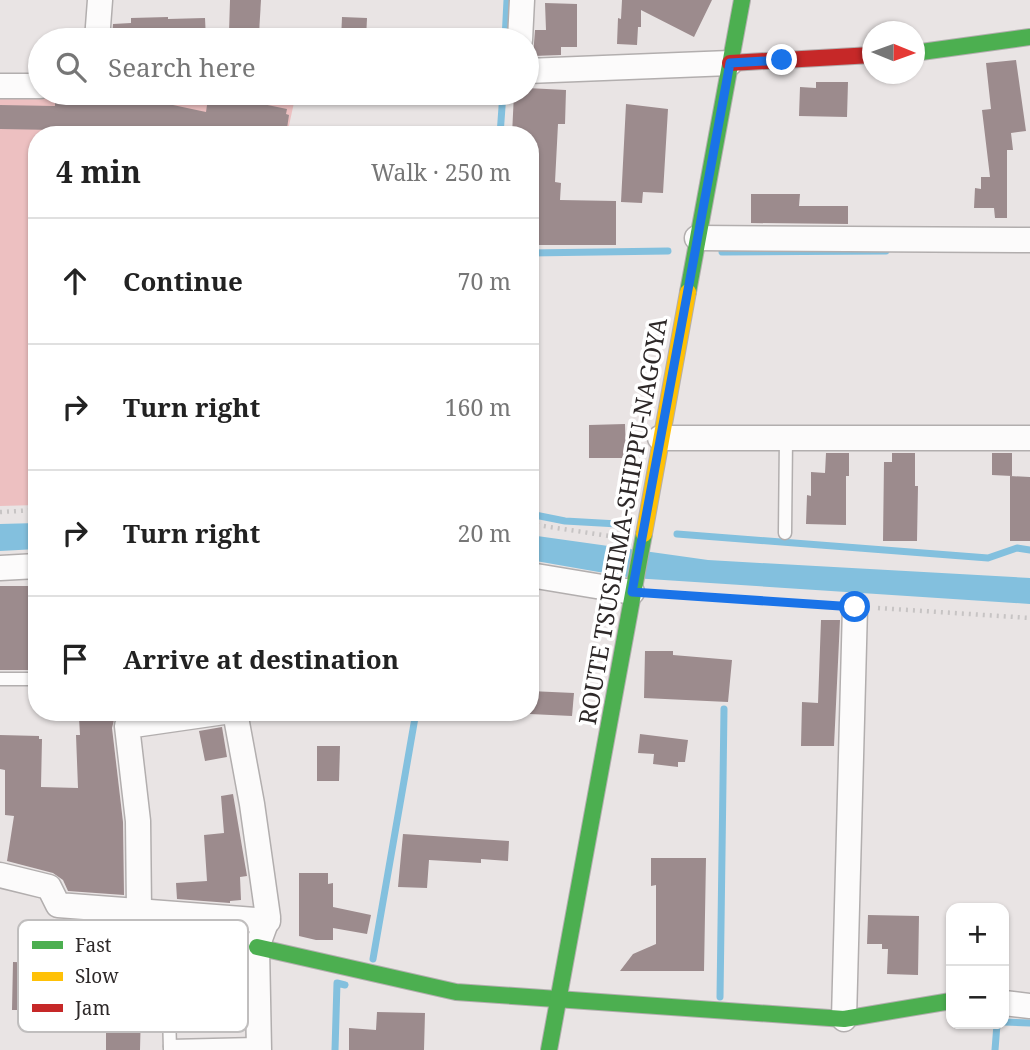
<!DOCTYPE html>
<meta charset="utf-8">
<style>
:root{--surface:#fff;--page:#f2f2f2;--text:#222;--muted:#767676;--line:#e0e0e0}
body{margin:0;font-family:"Noto Serif",serif;background:var(--page);color:var(--text)}
.controls{position:absolute;right:21px;bottom:21px;display:grid;overflow:hidden;border-radius:14px;box-shadow:0 2px 5px #0004}
.controls button{width:63px;height:63px;display:grid;place-items:center;padding:0;border:0;border-bottom:2px solid var(--line);background:var(--surface);color:var(--text);font:35px sans-serif}
.compass{position:absolute;left:862px;top:21px;width:63px;height:63px;border-radius:50%;background:var(--surface);box-shadow:0 2px 5px #0004;rotate:91deg}
.stop{position:absolute;width:21px;height:21px;margin:-16px;border:5px solid #1a73e8;border-radius:50%;background:#fff}
.stop.end{background:#1a73e8;border-color:#fff;box-shadow:0 2px 7px #0008}
.list{margin:0;padding:0;list-style:none}
h2{display:flex;justify-content:space-between;align-items:center;height:91px;margin:0;padding:0 28px;font-size:30px}
h2 small{font-size:23px;font-weight:400;color:var(--muted)}
.list li{display:grid;grid-template-columns:46px 1fr auto;gap:21px;align-items:center;box-sizing:border-box;height:126px;padding:0 28px;border-top:2px solid var(--line)}
.list b{display:block;font-size:26px;white-space:nowrap}
.list em{font-size:23px;font-style:normal;color:var(--muted)}
.icon{flex:none;width:38px;height:38px;fill:none;stroke:currentColor;stroke-width:2;stroke-linecap:round;stroke-linejoin:round}
.map{position:relative;flex:none;width:1030px;height:1050px;overflow:hidden}
.search{position:absolute;background:var(--surface);box-shadow:0 2px 5px #0004;left:28px;top:28px;width:511px;height:77px;display:flex;align-items:center;gap:18px;box-sizing:border-box;padding:0 24px;border-radius:38px;color:var(--muted);font-size:26px}
.panel{position:absolute;background:var(--surface);box-shadow:0 2px 5px #0004;left:28px;top:126px;width:511px;height:595px;border-radius:28px}
.map>svg:first-child{display:block}
.green{fill:#edc0c1}
.water{fill:#83c0de}
.lines{fill:none;stroke-linecap:round;stroke-linejoin:round}
.stream{stroke:#83c0de;stroke-width:7}
.building{fill:#9c8b8d}
.lane-casing{stroke:#b2aeae;stroke-width:15}
.street-casing{stroke:#b2aeae;stroke-width:27}
.fast-casing{stroke:#b2aeae;stroke-width:18}
.slow-casing{stroke:#b2aeae;stroke-width:18}
.jam-casing{stroke:#b2aeae;stroke-width:18}
.path{stroke:#c7c4c4;stroke-width:4.5;stroke-dasharray:2 5;stroke-linecap:butt}
.lane{stroke:#fcfbfb;stroke-width:12}
.street{stroke:#fcfbfb;stroke-width:24}
.fast{stroke:#4caf50;stroke-width:16}
.slow{stroke:#ffc107;stroke-width:16}
.jam{stroke:#c62828;stroke-width:16}
.route{stroke:#1a73e8;stroke-width:9}
.labels{text-anchor:middle;dominant-baseline:central;stroke-width:7;stroke-linejoin:round;paint-order:stroke}
.street-label{font-size:24px;fill:#2d2828;stroke:#fff}
.key{fill:#fff;stroke:#c0bebe;stroke-width:2}
.key-label{font-size:19px;fill:#2d2828}
</style>
<div class="map">
<svg width="1030" height="1050" viewBox="0 0 1030 1050">
<rect width="100%" height="100%" fill="#e9e4e4"/>
<polygon class="green" points="296,93 287,135 37,135 37,505 0,506 0,98"/>
<g class="water">
<polygon points="37,523 37,549 0,551 0,524"/>
<polygon points="530,535 708,560 1030,578 1030,604 633,578 530,560"/>
</g>
<g class="lines">
<g class="stream">
<polyline points="505,40 507,0"/>
<polyline points="500,135 503,93"/>
<polyline points="722,252 886,251"/>
<polyline points="530,253 668,251"/>
<polyline points="530,514 565,521 618,524"/>
<polyline points="677,534 988,558 1017,548 1030,550"/>
<polyline points="373,959 416,712"/>
<polyline points="720,997 724,709"/>
<polyline points="1004,1022 1030,1023"/>
<polyline points="335,1050 337,983 345,985"/>
<polyline points="995,1050 997,1024"/>
</g>
</g>
<g class="building">
<polygon points="230,0 261,0 259,34 229,32"/>
<polygon points="622,0 712,0 694,37 641,10 641,27 638,27 637,45 617,44 618,18 621,19"/>
<polygon points="545,3 577,4 577,47 561,47 561,55 533,56 535,30 546,30"/>
<polygon points="168,17 168,19 205,18 206,40 112,40 113,24 131,23 131,18"/>
<polygon points="342,17 367,18 366,40 341,40"/>
<polygon points="1016,60 1026,131 1011,133 1013,150 1007,150 1007,218 995,218 994,208 974,208 975,188 981,189 981,177 990,177 982,110 991,109 986,63"/>
<polygon points="816,82 848,82 847,117 799,116 800,87 816,88"/>
<polygon points="527,88 566,90 565,124 558,124 555,182 561,183 560,200 616,201 616,245 530,245 530,135 512,135 514,93 527,93"/>
<polygon points="208,98 232,103 233,98 287,109 286,114 289,115 286,135 127,135 110,131 0,129 0,105 55,106 55,102 120,103 173,105 206,112"/>
<polygon points="626,104 668,109 663,193 643,192 642,203 621,202"/>
<polygon points="751,194 800,194 799,206 848,206 848,224 751,223"/>
<polygon points="625,424 626,458 589,458 589,425"/>
<polygon points="826,453 849,453 849,476 846,476 846,525 806,524 807,495 811,496 811,472 825,473"/>
<polygon points="892,453 915,453 915,486 918,486 917,541 883,541 884,462 892,462"/>
<polygon points="992,453 1012,453 1012,476 992,475"/>
<polygon points="1010,476 1030,477 1030,541 1010,541"/>
<rect x="0" y="586" width="37" height="84"/>
<polygon points="821,620 840,620 834,746 801,746 802,702 818,703"/>
<polygon points="645,651 673,651 673,655 732,660 728,702 644,698"/>
<polygon points="530,691 574,693 572,716 530,714"/>
<polygon points="100,712 121,712 114,720 112,728 123,822 124,895 68,891 63,880 53,873 7,861 14,816 5,815 5,770 0,769 0,735 39,736 39,739 42,739 41,787 78,788 76,735 80,735 79,718 101,717"/>
<polygon points="222,727 227,757 205,761 199,731"/>
<polygon points="640,734 688,740 685,762 678,762 678,767 653,764 654,754 638,753"/>
<polygon points="317,746 340,746 339,781 317,781"/>
<polygon points="233,794 247,876 240,877 241,900 230,901 230,903 177,899 176,883 207,881 204,835 224,833 221,796"/>
<polygon points="403,834 509,841 508,861 481,859 481,863 429,860 427,888 398,887"/>
<polygon points="651,858 706,858 704,971 620,971 633,954 656,944 656,885 651,886"/>
<polygon points="299,873 328,873 328,884 333,883 333,907 371,915 367,934 333,928 333,940 316,940 299,936"/>
<polygon points="868,915 919,916 918,975 887,974 888,949 882,949 882,944 867,944"/>
<polygon points="59,920 132,926 131,950 135,950 134,958 197,957 197,930 231,933 231,961 227,961 228,1030 193,1030 193,1001 149,1001 149,1010 141,1010 140,1050 106,1050 106,1016 28,1014 28,1010 12,1010 13,962 50,963 51,950 59,950"/>
<polygon points="377,1012 425,1013 424,1050 349,1050 349,1028 376,1030"/>
</g>
<g class="lines">
<g class="lane-casing">
<g id="lane">
<polyline points="785,533 786,438"/>
<polyline points="0,679 37,679"/>
<polyline points="169,1011 170,1050"/>
<polyline points="170,1046 259,1044"/>
</g>
</g>
<g class="street-casing">
<g id="street">
<polyline points="97,40 100,0"/>
<polyline points="520,40 522,0"/>
<polyline points="527,71 730,63"/>
<polyline points="0,86 40,86"/>
<polyline points="697,238 1030,240"/>
<polyline points="660,438 1030,438"/>
<polyline points="0,568 37,566"/>
<polyline points="530,575 632,592"/>
<polyline points="235,712 252,804 268,917 257,947 259,1050"/>
<polyline points="0,875 49,887 58,905 268,921"/>
<polyline points="139,910 138,821 127,726 224,712"/>
<polyline points="1004,1003 1030,1006"/>
<polyline points="844,1019 855,607"/>
</g>
</g>
<g class="fast-casing">
<g id="fast">
<polyline points="914,53 1030,37"/>
<polyline points="688,292 742,0"/>
<polyline points="257,947 456,992 844,1019 951,1001"/>
<polyline points="549,1050 644,534"/>
</g>
</g>
<g class="slow-casing">
<polyline id="slow" points="644,534 688,292"/>
</g>
<g class="jam-casing">
<polyline id="jam" points="730,63 872,55"/>
</g>
<g class="path">
<polyline points="0,512 37,510"/>
<polyline points="530,524 616,537"/>
<polyline points="661,594 834,606"/>
<polyline points="878,608 1030,618"/>
</g>
<use href="#lane" class="lane"/>
<use href="#street" class="street"/>
<use href="#fast" class="fast"/>
<use href="#slow" class="slow"/>
<use href="#jam" class="jam"/>
</g>
<g class="lines">
<polyline class="route" points="782,60 730,63 632,592 855,607"/>
</g>
<g class="labels">
<g class="street-label">
<text transform="translate(622 521) rotate(-80)">ROUTE TSUSHIMA-SHIPPU-NAGOYA</text>
</g>
</g>
<rect x="18" y="920" width="230" height="112" rx="10" class="key"/>
<rect x="32" y="941" width="31" height="8" fill="#4caf50"/>
<rect x="32" y="972" width="31" height="9" fill="#ffc107"/>
<rect x="32" y="1004" width="31" height="8" fill="#c62828"/>
<g class="key-label">
<text x="75" y="952">Fast</text>
<text x="75" y="983">Slow</text>
<text x="75" y="1015">Jam</text>
</g>
</svg>
<div class="controls">
<button>+</button>
<button>−</button>
</div>
<svg class="compass" viewBox="-18 -18 36 36"><path d="M0-13l5 13h-10z" fill="#e53935"/><path d="M0 13l5-13h-10z" fill="#767676"/></svg>
<div class="stop" style="left:855px;top:607px"></div>
<div class="stop end" style="left:782px;top:60px"></div>
<div class="search"><svg class="icon" aria-label="search" viewBox="0 0 24 24"><circle cx="10" cy="10" r="6"/><path d="M15 15l6 6"/></svg>Search here</div>
<section class="panel">
<h2>4 min<small>Walk · 250 m</small></h2>
<ul class="list">
<li><svg class="icon" aria-label="ahead" viewBox="0 0 24 24"><path d="M12 20V5M6 11l6-6 6 6"/></svg><div><b>Continue</b></div><em>70 m</em></li>
<li><svg class="icon" aria-label="right" viewBox="0 0 24 24"><path d="M7 20v-9h11M14 6l5 5-5 5"/></svg><div><b>Turn right</b></div><em>160 m</em></li>
<li><svg class="icon" aria-label="right" viewBox="0 0 24 24"><path d="M7 20v-9h11M14 6l5 5-5 5"/></svg><div><b>Turn right</b></div><em>20 m</em></li>
<li><svg class="icon" aria-label="arrive" viewBox="0 0 24 24"><path d="M6 21V4h12l-3 4 3 4H6"/></svg><div><b>Arrive at destination</b></div></li>
</ul>
</section>
</div>
